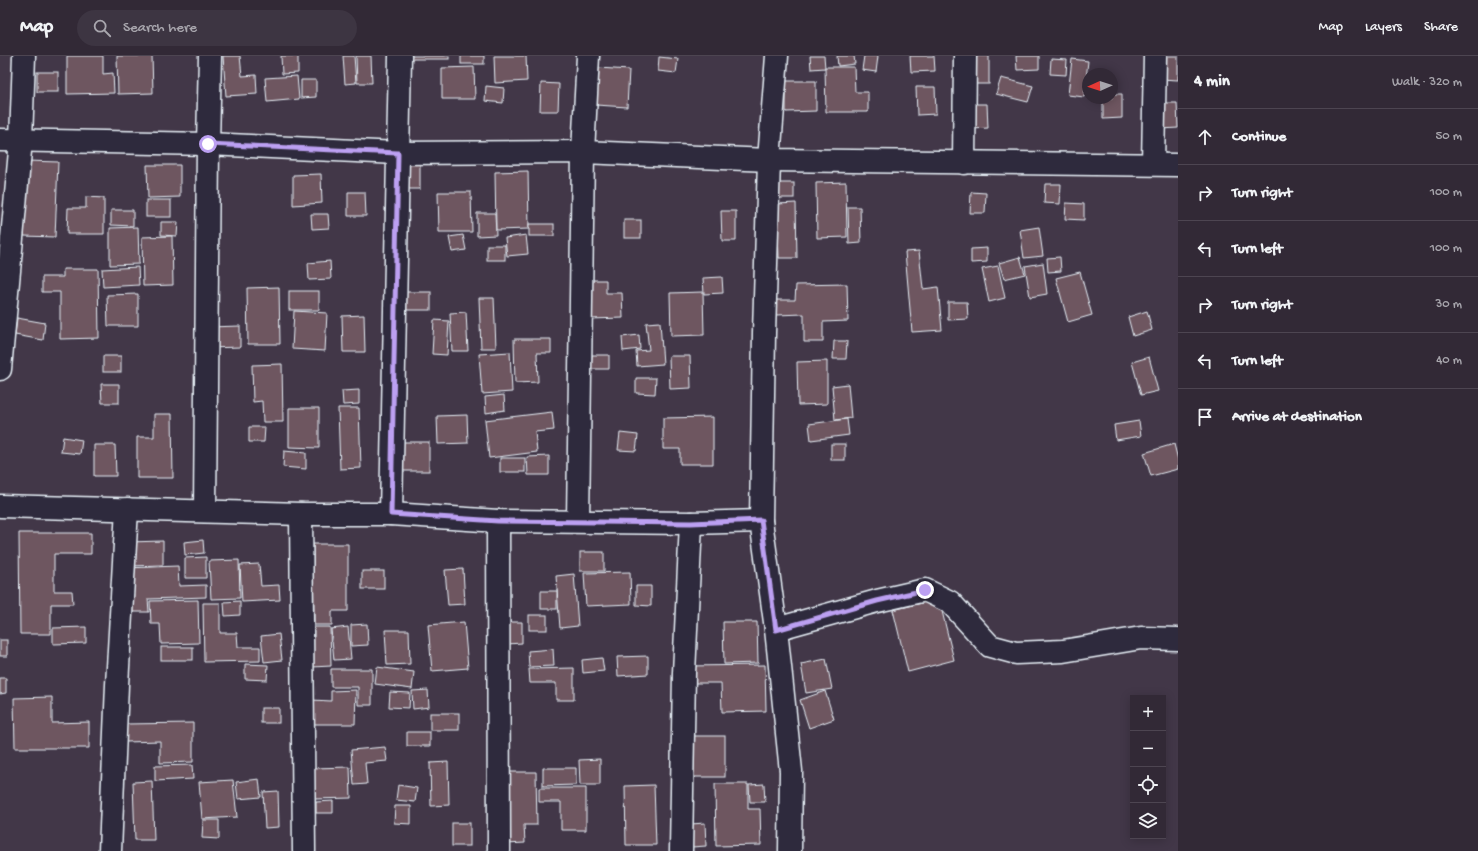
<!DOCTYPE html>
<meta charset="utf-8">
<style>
:root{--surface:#322936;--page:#3d3542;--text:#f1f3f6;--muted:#a8a6ad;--line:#4d4551}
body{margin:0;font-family:"Gochi Hand",sans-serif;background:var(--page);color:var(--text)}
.controls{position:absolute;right:12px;bottom:12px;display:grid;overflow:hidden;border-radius:0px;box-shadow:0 2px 10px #0003}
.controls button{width:36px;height:36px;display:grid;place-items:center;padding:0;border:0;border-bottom:1px solid var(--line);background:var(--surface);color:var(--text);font:20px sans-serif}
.compass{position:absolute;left:1082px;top:12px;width:36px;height:36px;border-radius:50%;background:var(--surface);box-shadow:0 2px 10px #0003;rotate:267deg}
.stop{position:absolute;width:12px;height:12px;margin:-9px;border:3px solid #bca0f2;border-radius:50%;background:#fff}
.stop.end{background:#bca0f2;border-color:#fff;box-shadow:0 1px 4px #0008}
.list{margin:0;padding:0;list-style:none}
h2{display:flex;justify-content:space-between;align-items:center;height:52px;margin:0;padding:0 16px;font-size:17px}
h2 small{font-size:13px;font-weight:400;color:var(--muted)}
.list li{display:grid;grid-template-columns:26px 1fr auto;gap:12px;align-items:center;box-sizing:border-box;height:56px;padding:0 16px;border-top:1px solid var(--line)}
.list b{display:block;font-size:15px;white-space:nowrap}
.list em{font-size:13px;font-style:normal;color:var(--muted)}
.icon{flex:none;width:22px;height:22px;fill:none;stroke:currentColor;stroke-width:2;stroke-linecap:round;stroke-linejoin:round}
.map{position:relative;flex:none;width:1178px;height:795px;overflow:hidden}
header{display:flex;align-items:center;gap:24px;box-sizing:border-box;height:56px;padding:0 20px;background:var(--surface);border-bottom:1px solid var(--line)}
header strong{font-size:19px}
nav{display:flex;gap:22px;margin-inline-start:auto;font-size:14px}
.search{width:280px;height:36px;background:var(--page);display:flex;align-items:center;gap:10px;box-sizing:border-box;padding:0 14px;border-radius:22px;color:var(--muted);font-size:15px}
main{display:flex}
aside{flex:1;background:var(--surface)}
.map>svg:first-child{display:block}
.building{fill:#6e5661;stroke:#e8f1f8}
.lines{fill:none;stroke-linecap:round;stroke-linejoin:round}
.minor-casing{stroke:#e8f1f8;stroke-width:25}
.minor{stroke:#2f2a3d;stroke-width:22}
.route{stroke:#bca0f2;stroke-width:5}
</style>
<header>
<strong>Map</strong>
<div class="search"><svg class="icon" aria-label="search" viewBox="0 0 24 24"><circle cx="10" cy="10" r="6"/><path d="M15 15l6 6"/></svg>Search here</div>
<nav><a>Map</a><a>Layers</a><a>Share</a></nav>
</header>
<main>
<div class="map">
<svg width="1178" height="795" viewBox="0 0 1178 795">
<rect width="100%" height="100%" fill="#423748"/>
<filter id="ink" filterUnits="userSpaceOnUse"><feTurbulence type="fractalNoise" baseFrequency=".025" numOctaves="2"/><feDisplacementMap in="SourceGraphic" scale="8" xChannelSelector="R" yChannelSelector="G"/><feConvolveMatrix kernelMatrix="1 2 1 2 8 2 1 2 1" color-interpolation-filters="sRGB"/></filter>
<g filter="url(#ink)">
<g class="building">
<polygon points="67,0 103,0 103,18 113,17 114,37 67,38"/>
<polygon points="117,0 152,0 153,37 118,38"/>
<polygon points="223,0 240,0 242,20 256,19 257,38 226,40"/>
<polygon points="281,0 298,0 298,17 282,18"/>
<polygon points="343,0 354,0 356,27 345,28"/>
<polygon points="356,0 371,0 372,27 357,27"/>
<rect x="410" y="0" width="39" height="3"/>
<rect x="461" y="0" width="23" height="8"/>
<polygon points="494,0 526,0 527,25 495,27"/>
<polygon points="810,0 824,0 825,12 811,13"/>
<polygon points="837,0 854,0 855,8 838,10"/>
<polygon points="864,0 878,0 876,16 862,14"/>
<polygon points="910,0 934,0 935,15 911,16"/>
<rect x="973" y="0" width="16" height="28"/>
<polygon points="1016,0 1039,0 1039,13 1017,14"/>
<polygon points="1163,0 1178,0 1178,24 1161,23"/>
<polygon points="659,1 678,3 676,17 658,15"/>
<polygon points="1051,3 1067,4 1066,19 1050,18"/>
<polygon points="1072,3 1088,5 1084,41 1068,39"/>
<polygon points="474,11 475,43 442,43 442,12"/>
<polygon points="825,11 854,11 855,36 868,36 868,56 826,56"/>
<polygon points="599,12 629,14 627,51 596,49"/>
<rect x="37" y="16" width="21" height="20"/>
<polygon points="297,20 299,43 267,46 265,22"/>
<polygon points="1001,22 1033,30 1028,46 996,38"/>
<polygon points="301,24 316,24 316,41 301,42"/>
<polygon points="786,25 816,25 816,55 786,56"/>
<polygon points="541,27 559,28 558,55 540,55"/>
<polygon points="486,30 504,32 503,47 485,45"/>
<polygon points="916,31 935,31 936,58 917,59"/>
<polygon points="1112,38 1122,38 1122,62 1103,63 1103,42 1112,42"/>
<polygon points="1159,47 1177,47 1178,72 1161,73"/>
<polygon points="971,48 987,48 988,72 972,73"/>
<polygon points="400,102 420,102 420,133 401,133"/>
<polygon points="27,105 58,106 55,181 24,180"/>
<polygon points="147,109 180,109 180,141 148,142"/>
<polygon points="528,115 529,173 496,174 495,116"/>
<polygon points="321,118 322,147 293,149 293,119"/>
<polygon points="846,126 847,181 817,182 816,127"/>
<rect x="778" y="127" width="16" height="15"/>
<polygon points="1045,128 1061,128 1060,148 1044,147"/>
<polygon points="348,136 365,136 366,160 348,160"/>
<polygon points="438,136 471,136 472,176 439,176"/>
<polygon points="971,136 986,137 985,157 970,157"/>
<polygon points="86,141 104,142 104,178 67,178 68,152 86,152"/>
<rect x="146" y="144" width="25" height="17"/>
<polygon points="796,147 797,202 779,202 777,148"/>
<polygon points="1066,147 1084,148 1084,164 1065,163"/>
<polygon points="848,151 860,151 861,187 849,188"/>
<polygon points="111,154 133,154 133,170 111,169"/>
<polygon points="721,155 736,155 736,185 722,185"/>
<polygon points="477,157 495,157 496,179 477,180"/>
<polygon points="311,158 328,158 329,172 312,173"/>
<rect x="624" y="164" width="17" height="18"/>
<polygon points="161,166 178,166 177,180 161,179"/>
<rect x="529" y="168" width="25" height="12"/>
<polygon points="138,171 139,208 110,209 110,172"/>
<polygon points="1039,171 1043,200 1024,202 1020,174"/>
<polygon points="463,179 466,194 452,196 449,181"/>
<polygon points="526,179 528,198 507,200 505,182"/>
<polygon points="172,180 173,229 143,230 142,181"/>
<rect x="487" y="189" width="18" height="15"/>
<polygon points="987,192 987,206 971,207 971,193"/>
<polygon points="919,195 923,233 938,231 942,274 912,276 905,196"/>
<polygon points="1020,201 1025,218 1004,223 999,207"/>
<polygon points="1060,201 1061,215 1048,216 1047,202"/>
<polygon points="330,205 331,223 309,224 308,207"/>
<polygon points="1043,207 1047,238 1030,241 1025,210"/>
<polygon points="998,210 1005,242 989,246 982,213"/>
<polygon points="138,211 139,229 103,231 102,213"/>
<polygon points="63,213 98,213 99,282 60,283 60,236 42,236 42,221 63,221"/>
<polygon points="1080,216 1092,259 1068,266 1056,222"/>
<polygon points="722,221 723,237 704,238 703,222"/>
<polygon points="588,224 606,224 606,237 622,237 623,262 590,263"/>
<polygon points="847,228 848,265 823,266 823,286 804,286 804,258 776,259 776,244 795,244 796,229"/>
<polygon points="279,231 280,288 248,288 247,232"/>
<rect x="289" y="235" width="30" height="19"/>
<rect x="400" y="236" width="31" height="18"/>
<polygon points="703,236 704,279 671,280 670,237"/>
<polygon points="138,238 138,270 108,270 107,239"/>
<polygon points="479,242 494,242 496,292 481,292"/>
<polygon points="948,246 967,246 968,263 948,264"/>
<polygon points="294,255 327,257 325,295 292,293"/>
<polygon points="1147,255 1152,274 1133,280 1128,261"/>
<polygon points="466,256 468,295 452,295 450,257"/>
<polygon points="364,259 365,296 343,296 342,260"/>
<polygon points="17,262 45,267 43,284 15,279"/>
<polygon points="434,264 449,265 447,299 432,298"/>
<polygon points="660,266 663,308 637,310 636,295 649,294 646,267"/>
<polygon points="240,270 240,291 209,292 208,271"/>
<polygon points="639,279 640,293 623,295 622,281"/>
<polygon points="514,283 551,283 551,297 537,297 538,326 515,327"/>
<polygon points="834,285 847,285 846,303 833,303"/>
<polygon points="510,296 512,336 482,338 479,298"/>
<polygon points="592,299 609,299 609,313 591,313"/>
<rect x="103" y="300" width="18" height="16"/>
<polygon points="669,300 690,300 691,332 670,333"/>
<polygon points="1149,301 1158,335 1141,339 1132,306"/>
<polygon points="827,305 827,348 798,349 797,306"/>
<polygon points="282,308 283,366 263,366 262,345 253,346 252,309"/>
<polygon points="636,322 656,322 655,338 636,337"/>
<polygon points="101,328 119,328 119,347 102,347"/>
<polygon points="848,328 851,362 835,364 832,330"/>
<polygon points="359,334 359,348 343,349 342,335"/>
<polygon points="504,339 505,354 486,357 485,341"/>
<polygon points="289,352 319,352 319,392 289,391"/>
<polygon points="338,352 359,352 361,412 340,413"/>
<polygon points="552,356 554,374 535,376 537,396 489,402 485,364"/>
<polygon points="154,358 172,358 173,422 137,422 137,381 154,381"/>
<polygon points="467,359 468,387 438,388 437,360"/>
<polygon points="713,361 713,408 680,408 680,393 663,393 663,362"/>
<polygon points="847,363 849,379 811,384 809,368"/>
<polygon points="1139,365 1141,380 1116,384 1114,369"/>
<polygon points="249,371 265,371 264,386 249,386"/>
<polygon points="620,377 638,379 636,395 618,394"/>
<polygon points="63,381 82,384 80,398 61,396"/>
<rect x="394" y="386" width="35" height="29"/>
<rect x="831" y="388" width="14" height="16"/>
<polygon points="1174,388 1178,404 1178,413 1151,420 1144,397"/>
<polygon points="94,389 115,389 116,420 94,420"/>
<polygon points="284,395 306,397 306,413 283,411"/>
<polygon points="549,400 549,419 528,419 527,401"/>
<rect x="500" y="402" width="25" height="14"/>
<polygon points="19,477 91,477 91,498 54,498 54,535 72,535 73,548 51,548 51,578 20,578"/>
<polygon points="203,484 204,497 185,499 184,486"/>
<polygon points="163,485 163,509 129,510 128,486"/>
<polygon points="313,488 348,488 348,555 332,555 332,569 314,569"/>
<rect x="580" y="496" width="24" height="19"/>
<polygon points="206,501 206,522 185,522 185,502"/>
<polygon points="239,504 240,542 211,543 209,505"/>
<polygon points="259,508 261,530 279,529 280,544 242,546 240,509"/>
<polygon points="178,510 179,530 206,529 206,541 148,543 149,556 127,556 126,512"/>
<polygon points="463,513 465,548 448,549 445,514"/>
<rect x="362" y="515" width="22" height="18"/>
<polygon points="630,516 631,548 586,550 584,517"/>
<polygon points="574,518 578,570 560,572 556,520"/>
<polygon points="636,530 651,530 651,550 636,549"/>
<rect x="541" y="535" width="16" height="18"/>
<polygon points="939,543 954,604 908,616 893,554"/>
<polygon points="198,544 199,587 161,588 160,568 151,568 150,545"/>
<polygon points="240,545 240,559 225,560 224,546"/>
<polygon points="203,547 220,547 220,577 237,577 238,591 260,591 260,605 204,606"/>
<rect x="529" y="559" width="18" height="15"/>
<polygon points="464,566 468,612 432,615 428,569"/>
<polygon points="507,566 522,566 522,587 507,588"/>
<polygon points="723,566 757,566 758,607 724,608"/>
<polygon points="367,568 368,589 351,590 351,569"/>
<polygon points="86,571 86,587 53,588 53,572"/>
<polygon points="311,571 330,571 331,610 312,611"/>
<polygon points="348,571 351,603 334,604 331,573"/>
<polygon points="385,574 409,574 410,608 387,609"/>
<polygon points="279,578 282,604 264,606 261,580"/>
<rect x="0" y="584" width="7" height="16"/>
<rect x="161" y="591" width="32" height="13"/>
<polygon points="553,593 554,610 529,611 528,595"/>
<polygon points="648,600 648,618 618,620 617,601"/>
<polygon points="602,602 604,615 583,617 582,604"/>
<polygon points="826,603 832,633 806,637 801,608"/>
<polygon points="245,608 268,609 267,624 245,623"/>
<polygon points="765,609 766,655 722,656 721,627 689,627 688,610"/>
<polygon points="377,611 414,616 412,633 375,628"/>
<polygon points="574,612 574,644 556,644 556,627 530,627 529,613"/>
<polygon points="331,613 372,613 372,649 358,649 358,631 331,631"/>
<polygon points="0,622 6,622 6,637 0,638"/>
<polygon points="356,634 355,668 312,668 312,644 331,645 331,635"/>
<polygon points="428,634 429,651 413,653 412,635"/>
<polygon points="825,635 834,663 809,672 800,644"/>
<polygon points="390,636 410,637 409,652 389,651"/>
<polygon points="52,641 52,667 89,666 89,692 15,692 14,642"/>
<rect x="261" y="652" width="18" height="15"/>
<rect x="430" y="657" width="29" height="17"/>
<polygon points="193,667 193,706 160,707 160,685 126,686 126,668"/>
<rect x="407" y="676" width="23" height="14"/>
<rect x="689" y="680" width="36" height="41"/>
<polygon points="385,691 387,705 365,707 367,728 354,729 351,694"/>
<polygon points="600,703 600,729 580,729 579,704"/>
<polygon points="448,706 449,749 431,750 430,707"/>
<polygon points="192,709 193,723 155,725 155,710"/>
<polygon points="350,711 351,742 314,743 313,712"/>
<polygon points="543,712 576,712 576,729 543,730"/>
<polygon points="505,716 536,716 537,769 524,769 525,787 506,788"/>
<polygon points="259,723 261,741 238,743 236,726"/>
<polygon points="233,724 237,761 202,763 199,726"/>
<polygon points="152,725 154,784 135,784 133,726"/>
<polygon points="715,728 748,728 748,753 760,753 761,789 716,790"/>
<polygon points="764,728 765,746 750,746 749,729"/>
<polygon points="398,729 417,732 415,746 396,744"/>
<polygon points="654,729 656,789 626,789 625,730"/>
<polygon points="539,732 586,732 586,774 561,774 561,746 539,746"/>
<polygon points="278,735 279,771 265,772 263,736"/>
<polygon points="333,745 333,757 316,757 316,746"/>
<polygon points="395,750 411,750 411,768 394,767"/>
<polygon points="203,764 219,764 219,783 202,782"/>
<rect x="452" y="767" width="18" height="23"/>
<polygon points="705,767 706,790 692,791 691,768"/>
</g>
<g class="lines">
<g class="minor-casing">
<g id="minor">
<polyline points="777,0 769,104 764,277 761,465 776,573 791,715 790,795"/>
<polyline points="0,84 208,88 398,97 583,96 769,104 1178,109"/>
<polyline points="964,107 965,0"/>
<polyline points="1153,108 1155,0"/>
<polyline points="0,313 21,84 24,0"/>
<polyline points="0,450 301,458 391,458 498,465 691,467 761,465"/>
<polyline points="205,455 208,88 210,0"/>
<polyline points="301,458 304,795"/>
<polyline points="391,458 400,0"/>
<polyline points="498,465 499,795"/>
<polyline points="578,465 583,96 588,0"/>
<polyline points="776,573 877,545 925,534 950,546 990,590 1016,597 1063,595 1141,582 1178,583"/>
<polyline points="110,795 117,629 127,453"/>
<polyline points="681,795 684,617 691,467"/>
</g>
</g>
<use href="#minor" class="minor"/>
</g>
</g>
<g class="lines" filter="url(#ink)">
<polyline class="route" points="208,88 398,97 391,458 498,465 691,467 761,464 776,574 877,545 925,534"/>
</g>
</svg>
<div class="controls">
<button>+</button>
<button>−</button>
<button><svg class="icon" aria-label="locate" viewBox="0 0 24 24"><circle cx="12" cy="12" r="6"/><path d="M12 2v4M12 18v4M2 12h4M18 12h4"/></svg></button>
<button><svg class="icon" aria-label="layers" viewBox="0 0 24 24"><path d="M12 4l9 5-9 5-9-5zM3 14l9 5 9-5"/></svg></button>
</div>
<svg class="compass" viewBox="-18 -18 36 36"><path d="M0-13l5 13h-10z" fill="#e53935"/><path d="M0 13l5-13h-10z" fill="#a8a6ad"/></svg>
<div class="stop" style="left:208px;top:88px"></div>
<div class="stop end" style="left:925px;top:534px"></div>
</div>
<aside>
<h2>4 min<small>Walk · 320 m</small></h2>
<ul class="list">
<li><svg class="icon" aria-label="ahead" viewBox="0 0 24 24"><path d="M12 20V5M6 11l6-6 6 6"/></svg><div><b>Continue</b></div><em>50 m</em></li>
<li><svg class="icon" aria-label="right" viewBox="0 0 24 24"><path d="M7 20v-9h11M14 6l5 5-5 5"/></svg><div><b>Turn right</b></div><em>100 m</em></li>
<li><svg class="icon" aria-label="left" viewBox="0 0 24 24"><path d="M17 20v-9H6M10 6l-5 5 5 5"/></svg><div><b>Turn left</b></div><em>100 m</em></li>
<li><svg class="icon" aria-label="right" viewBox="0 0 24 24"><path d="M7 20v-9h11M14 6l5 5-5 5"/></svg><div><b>Turn right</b></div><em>30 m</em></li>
<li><svg class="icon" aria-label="left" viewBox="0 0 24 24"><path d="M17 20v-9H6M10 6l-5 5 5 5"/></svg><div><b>Turn left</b></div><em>40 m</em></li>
<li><svg class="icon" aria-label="arrive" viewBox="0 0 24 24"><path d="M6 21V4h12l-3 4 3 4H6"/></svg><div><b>Arrive at destination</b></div></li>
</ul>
</aside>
</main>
